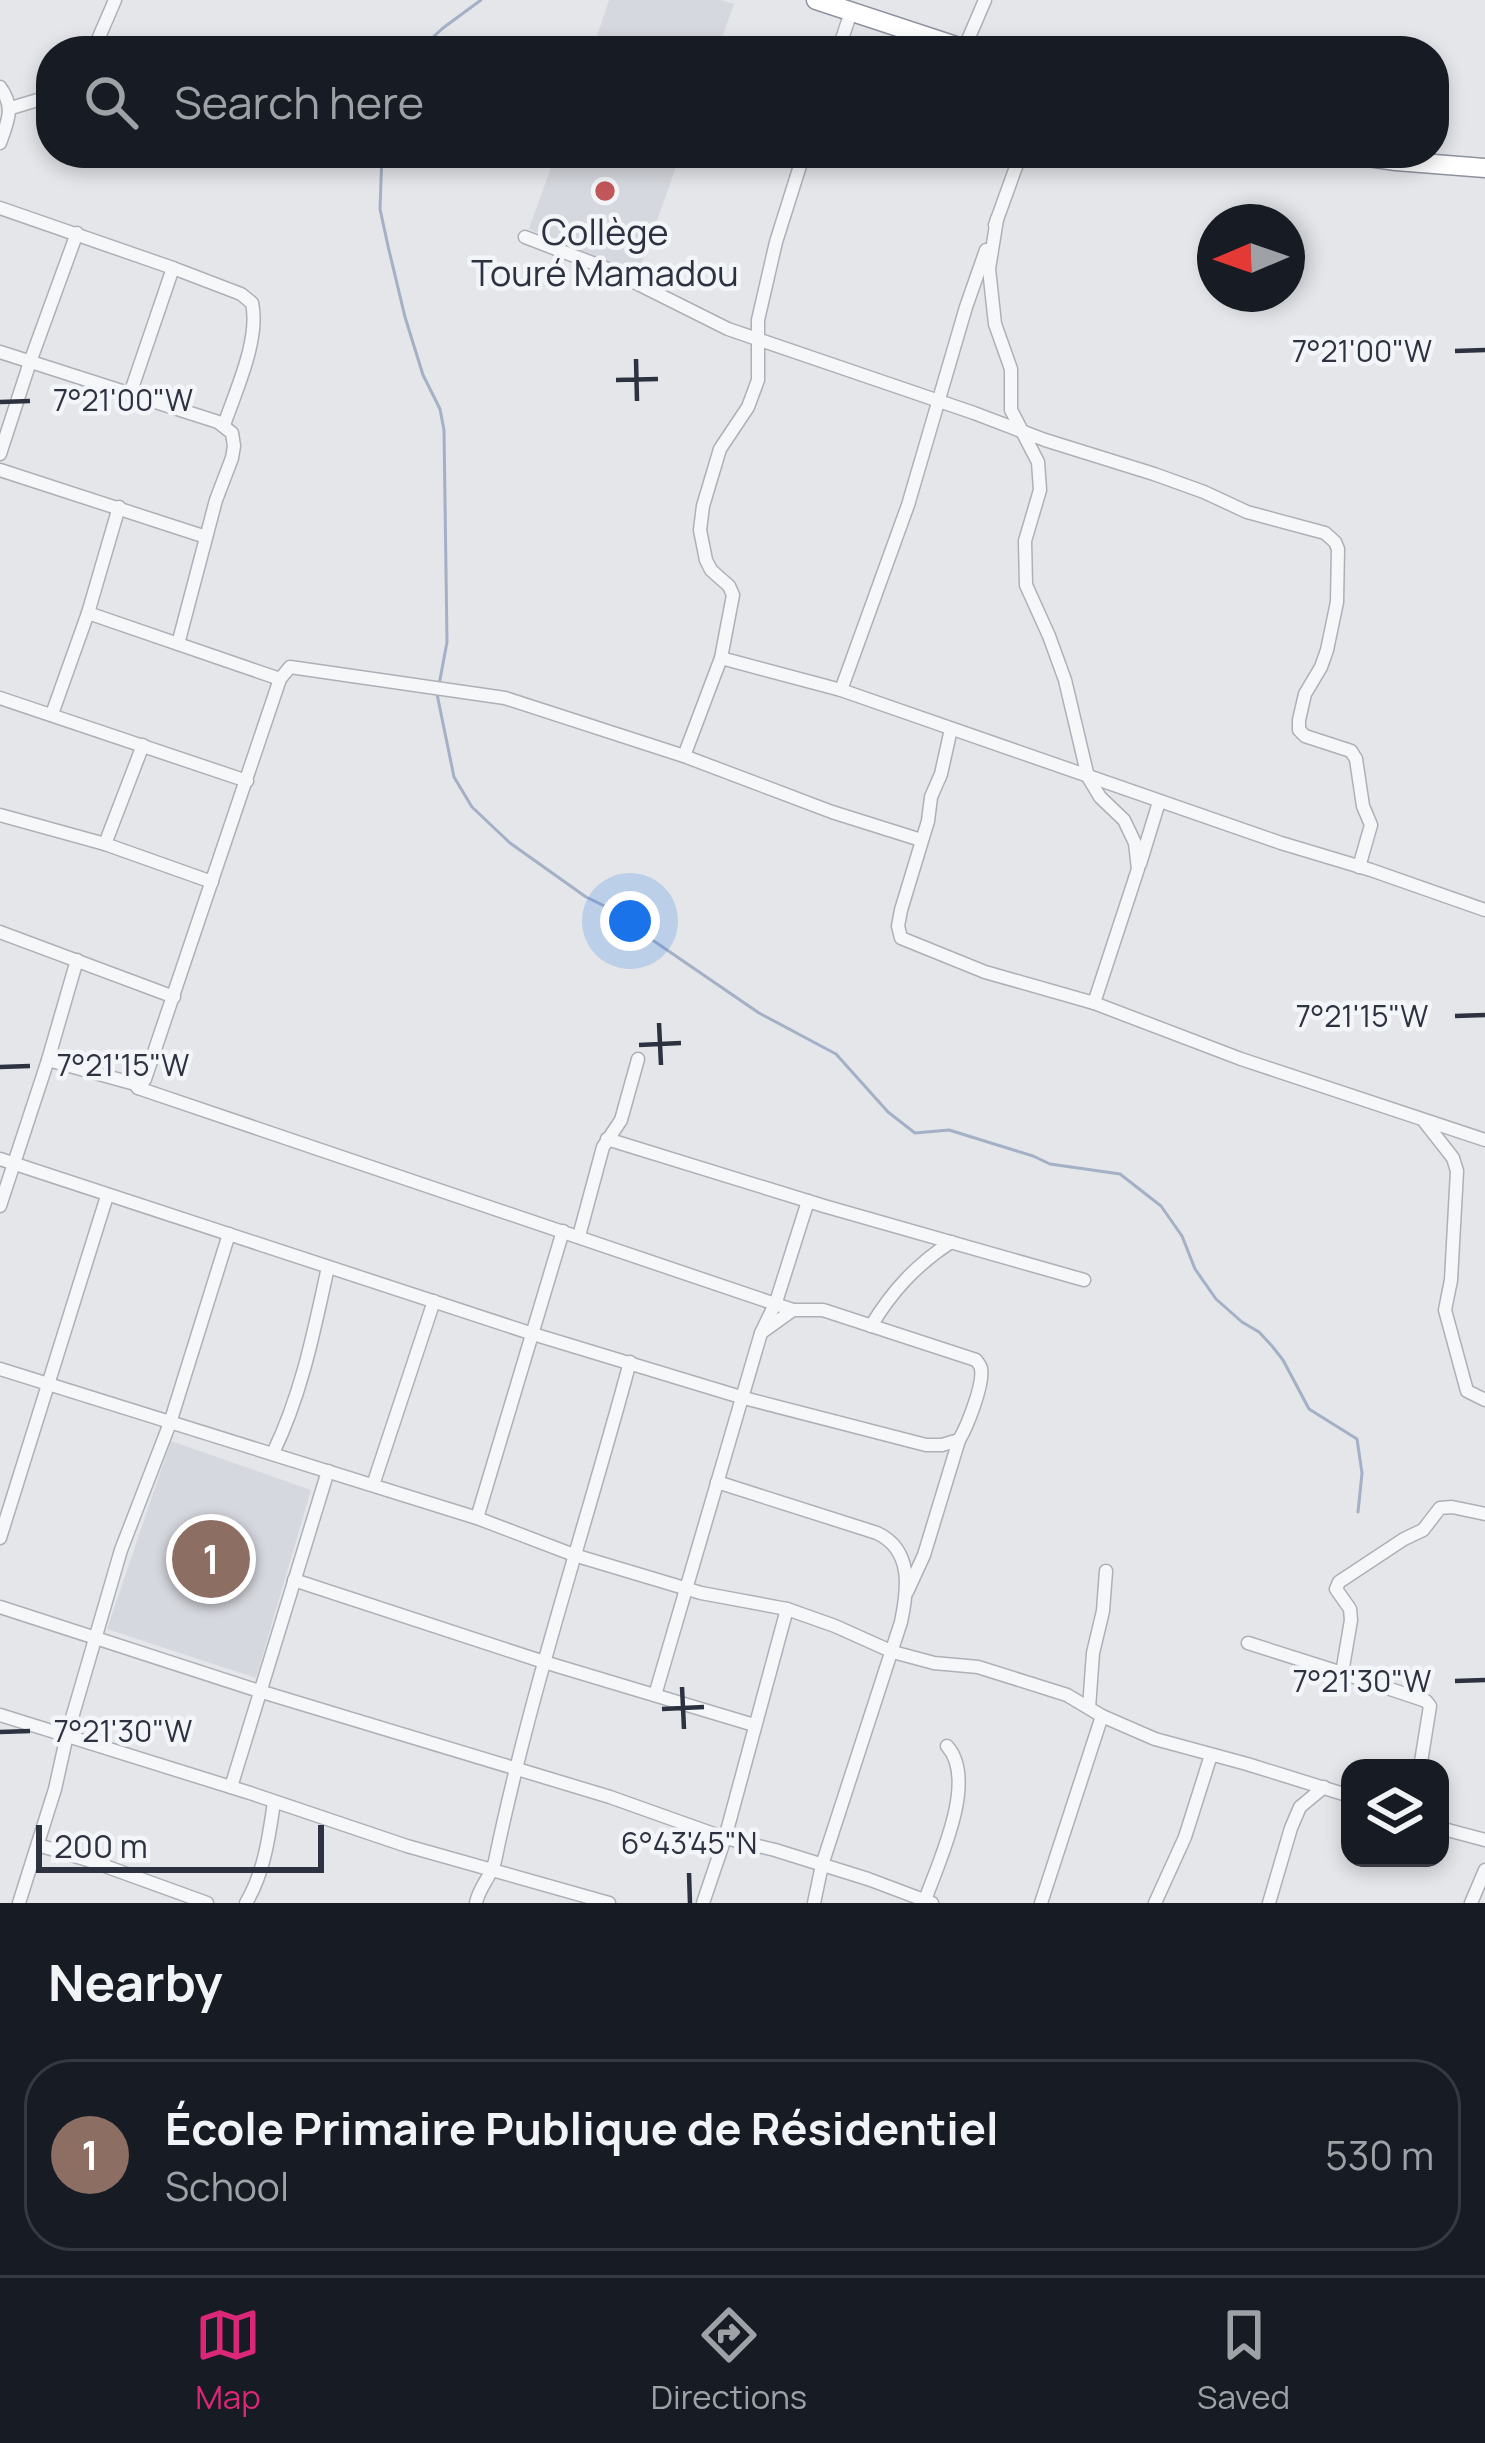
<!DOCTYPE html>
<meta charset="utf-8">
<style>
:root{--surface:#171b24;--page:#20242c;--text:#f1f3f6;--muted:#9ea1a6;--line:#363941;--accent:#db2777}
body{margin:0;font-family:Manrope,sans-serif;background:var(--page);color:var(--text)}
.controls{position:absolute;right:36px;bottom:36px;display:grid;overflow:hidden;border-radius:24px;box-shadow:0 6px 18px #0003}
.controls button{width:108px;height:108px;display:grid;place-items:center;padding:0;border:0;border-bottom:3px solid var(--line);background:var(--surface);color:var(--text);font:60px sans-serif}
.compass{position:absolute;left:1197px;top:204px;width:108px;height:108px;border-radius:50%;background:var(--surface);box-shadow:0 6px 18px #0003;rotate:268deg}
.scale{position:absolute;left:36px;bottom:30px;width:288px;box-sizing:border-box;padding-left:12px;border:6px solid #2d3241;border-top:0;font-size:33px;line-height:42px;white-space:nowrap;color:#2d3241;-webkit-text-stroke:9px #f3f5f8;paint-order:stroke}
.you{position:absolute;left:630px;top:921px;width:42px;height:42px;margin:-30px;border:9px solid #fff;border-radius:50%;background:#1a73e8;box-shadow:0 0 0 18px #1a73e833}
.badge{display:grid;place-items:center;width:78px;height:78px;border-radius:50%;background:var(--accent);color:#fff;font-size:39px;font-weight:700}
.pin{position:absolute;translate:-50% -50%;border:6px solid #fff;box-shadow:0 3px 12px #0006}
.list{margin:0;padding:0;list-style:none}
h2{display:flex;justify-content:space-between;align-items:center;height:156px;margin:0;padding:0 48px;font-size:51px}
h2 small{font-size:39px;font-weight:400;color:var(--muted)}
.list li{display:grid;grid-template-columns:78px 1fr auto;gap:36px;align-items:center;box-sizing:border-box;height:192px;margin:0 24px 24px;padding:0 24px;border:3px solid var(--line);border-radius:48px}
.list b{display:block;font-size:45px;white-space:nowrap}
.list p{margin:0;font-size:39px;white-space:nowrap;color:var(--muted)}
.list em{font-size:39px;font-style:normal;color:var(--muted)}
.icon{flex:none;width:66px;height:66px;fill:none;stroke:currentColor;stroke-width:2;stroke-linecap:round;stroke-linejoin:round}
.map{position:relative;flex:none;width:1485px;height:1903px;overflow:hidden}
.search{position:absolute;background:var(--surface);box-shadow:0 6px 18px #0003;left:36px;right:36px;top:36px;height:132px;display:flex;align-items:center;gap:30px;box-sizing:border-box;padding:0 42px;border-radius:48px;color:var(--muted);font-size:45px}
.sheet{height:372px;background:var(--surface)}
nav{display:flex;justify-content:space-around;align-items:center;box-sizing:border-box;height:168px;border-top:3px solid var(--line);background:var(--surface);font-size:33px;color:var(--muted)}
nav a{display:grid;justify-items:center;gap:6px}
nav .on{color:var(--accent)}
.map>svg:first-child{display:block}
.built{fill:#d6d8df}
.lines{fill:none;stroke-linecap:round;stroke-linejoin:round}
.stream{stroke:#a3b0c6;stroke-width:3}
.minor-casing{stroke:#adb0b7;stroke-width:15}
.highway-casing{stroke:#8d929f;stroke-width:21}
.minor{stroke:#f6f7f9;stroke-width:12}
.highway{stroke:#fff;stroke-width:18}
.ticks{fill:none;stroke:#2d3241;stroke-width:4.5}
.poi-dot{fill:#c1575a;stroke:#f3f5f8;stroke-width:4.5}
.labels{text-anchor:middle;dominant-baseline:central;stroke-width:9;stroke-linejoin:round;paint-order:stroke}
.poi-label{font-size:36px;fill:#2d3241;stroke:#f3f5f8}
.ticks-label{font-size:30px;text-anchor:middle;fill:#2d3241;stroke:#f3f5f8;stroke-width:9;stroke-linejoin:round;paint-order:stroke}
</style>
<div class="map">
<svg width="1485" height="1903" viewBox="0 0 1485 1903">
<rect width="100%" height="100%" fill="#e4e6ea"/>
<g class="built">
<polygon points="609,0 721,0 734,4 717,51 592,51"/>
<polygon points="556,153 681,153 637,276 529,229"/>
<polygon points="171,1441 311,1490 256,1678 107,1629"/>
</g>
<g class="lines">
<g class="stream">
<polyline points="418,51 443,28 481,0"/>
<polyline points="382,153 380,209 388,246 405,317 423,375 440,409 444,430 447,642 439,685"/>
<polyline points="437,694 454,777 472,807 510,843 586,897 617,912 632,926 759,1013 836,1054 888,1112 915,1133 949,1130 1033,1156 1050,1164 1120,1174 1161,1206 1182,1236 1195,1269 1216,1299 1242,1322 1259,1332 1272,1346 1283,1360 1309,1409 1357,1439 1362,1473 1358,1512"/>
</g>
<g class="minor-casing">
<g id="minor">
<polyline points="964,49 985,0"/>
<polyline points="93,51 115,0"/>
<polyline points="838,51 851,12"/>
<path d="M0,87C15,107 8,121 0,143"/>
<polyline points="11,108 51,96"/>
<path d="M0,208L173,268L241,294L252,303C260,339 236,390 224,425"/>
<polyline points="997,219 989,269 995,324 1011,369 1011,410 1038,462 1040,490 1025,541 1026,585 1049,636 1065,680 1088,777 1100,797 1124,820 1135,843 1138,869 1094,1003"/>
<polyline points="995,225 1021,153"/>
<polyline points="525,237 608,269 728,329 974,413 1045,440 1154,474 1204,492 1247,512 1325,533 1335,542 1338,549 1337,602 1327,650 1321,667 1305,694 1299,720 1299,730 1305,736 1351,751 1356,759 1363,806 1371,825 1359,867"/>
<polyline points="0,352 218,422 232,433 234,446 232,458 216,500 178,644"/>
<polyline points="130,394 173,268"/>
<polyline points="0,454 30,362 77,233"/>
<polyline points="0,470 206,537"/>
<polyline points="88,613 280,679"/>
<polyline points="721,658 733,595 729,586 711,570 706,560 700,530 703,506 720,449 748,407 758,380 758,320 776,242 804,153"/>
<polyline points="841,690 908,505 966,307 986,250"/>
<polyline points="0,698 247,781"/>
<polyline points="52,714 88,613 119,507"/>
<polyline points="951,729 941,774 931,797 928,821 901,910 898,926 901,938 985,972 1094,1003 1241,1059 1485,1140"/>
<polyline points="684,756 721,658 841,690 1281,843 1371,870 1485,910"/>
<polyline points="0,815 105,844 212,882"/>
<polyline points="105,844 143,745"/>
<polyline points="1140,864 1159,802"/>
<polyline points="0,932 174,997"/>
<polyline points="48,1060 135,1084 138,1088 145,1079 280,679 290,667 505,698 684,756 832,812 921,840"/>
<polyline points="138,1088 793,1310"/>
<polyline points="1424,1121 1453,1158 1457,1171 1451,1280 1445,1310 1467,1391 1485,1400"/>
<polyline points="607,1139 824,1206 1084,1280"/>
<path d="M0,1159L533,1334L744,1398L926,1445H942L959,1440C967,1427 984,1384 981,1369C981,1366 978,1363 976,1360L823,1310H793L761,1333"/>
<polyline points="0,1206 48,1060 77,960"/>
<polyline points="579,1236 603,1147 621,1120 638,1059"/>
<path d="M871,1326C892,1291 916,1265 951,1242"/>
<polyline points="0,1369 477,1518 574,1555 701,1593 787,1609 835,1626 893,1652 934,1663 978,1667 1067,1695 1102,1716 1155,1739 1247,1764 1350,1796"/>
<path d="M273,1453C302,1393 314,1331 328,1267"/>
<path d="M717,1482L877,1533C913,1550 908,1589 901,1622L822,1865L814,1903"/>
<polyline points="373,1485 434,1301"/>
<polyline points="477,1518 563,1231"/>
<polyline points="0,1538 107,1196"/>
<polyline points="294,1580 544,1662 754,1725"/>
<polyline points="907,1592 924,1555 959,1440"/>
<polyline points="0,1607 259,1691 610,1797 725,1838 775,1850 868,1879 932,1903"/>
<polyline points="1248,1643 1342,1673"/>
<polyline points="655,1695 761,1333 776,1302 808,1201"/>
<polyline points="1089,1708 1093,1653 1103,1611 1106,1571"/>
<polyline points="0,1715 250,1793 407,1846 609,1903"/>
<polyline points="1420,1768 1430,1706 1426,1701 1342,1673 1351,1620 1350,1609 1336,1589 1339,1582 1404,1539 1423,1530 1440,1508 1452,1507 1485,1514"/>
<polyline points="231,1787 328,1471"/>
<polyline points="1440,1828 1485,1840"/>
<polyline points="38,1845 91,1861 207,1903"/>
<path d="M925,1900C939,1861 978,1780 947,1746"/>
<polyline points="19,1903 55,1789 67,1735 121,1550 170,1423 229,1234"/>
<path d="M246,1903C264,1873 269,1837 274,1802"/>
<path d="M476,1903C479,1887 491,1877 495,1861C530,1692 585,1529 630,1362"/>
<polyline points="703,1903 725,1838 787,1609"/>
<polyline points="1041,1903 1102,1716"/>
<polyline points="1155,1903 1185,1837 1211,1755"/>
<polyline points="1269,1903 1291,1828 1300,1807 1324,1787"/>
<polyline points="1471,1903 1485,1870"/>
</g>
</g>
<g class="highway-casing">
<g id="highway">
<polyline points="816,0 971,51"/>
<polyline points="1341,153 1396,161 1485,168"/>
</g>
</g>
<use href="#minor" class="minor"/>
<use href="#highway" class="highway"/>
</g>
<path class="ticks" d="M1455,351L1485,350M636,359L637,401M616,380L658,379M0,402L30,401M1455,1016L1485,1015M659,1023L661,1065M639,1045L681,1043M0,1067L30,1066M1455,1681L1485,1680M682,1687L684,1729M662,1709L704,1707M0,1732L30,1731M689,1873L690,1903"/>
<circle class="poi-dot" cx="605" cy="191" r="12"/>
<g class="labels">
<g class="poi-label">
<text x="605" y="231">Collège<tspan x="605" dy="41">Touré Mamadou</tspan></text>
</g>
</g>
<g class="ticks-label">
<text x="1362" y="362">7°21'00"W</text>
<text x="123" y="411">7°21'00"W</text>
<text x="1362" y="1027">7°21'15"W</text>
<text x="123" y="1076">7°21'15"W</text>
<text x="1362" y="1692">7°21'30"W</text>
<text x="123" y="1742">7°21'30"W</text>
<text x="689" y="1854">6°43'45"N</text>
</g>
</svg>
<div class="controls">
<button><svg class="icon" aria-label="layers" viewBox="0 0 24 24"><path d="M12 4l9 5-9 5-9-5zM3 14l9 5 9-5"/></svg></button>
</div>
<svg class="compass" viewBox="-18 -18 36 36"><path d="M0-13l5 13h-10z" fill="#e53935"/><path d="M0 13l5-13h-10z" fill="#9ea1a6"/></svg>
<div class="scale">200 m</div>
<div class="you"></div>
<div class="pin badge" style="left:211px;top:1559px;background:#8d6e63">1</div>
<div class="search"><svg class="icon" aria-label="search" viewBox="0 0 24 24"><circle cx="10" cy="10" r="6"/><path d="M15 15l6 6"/></svg>Search here</div>
</div>
<section class="sheet">
<h2>Nearby<small></small></h2>
<ul class="list">
<li><span class="badge" style="background:#8d6e63">1</span><div><b>École Primaire Publique de Résidentiel</b><p>School</p></div><em>530 m</em></li>
</ul>
</section>
<nav>
<a class="on"><svg class="icon" aria-label="map" viewBox="0 0 24 24"><path d="M3 6l6-2 6 2 6-2v14l-6 2-6-2-6 2zM9 4v14M15 6v14"/></svg>Map</a>
<a><svg class="icon" aria-label="directions" viewBox="0 0 24 24"><path d="M12 3l9 9-9 9-9-9zM9 14v-3h6M13 9l2 2-2 2"/></svg>Directions</a>
<a><svg class="icon" aria-label="saved" viewBox="0 0 24 24"><path d="M7 4h10v16l-5-4-5 4z"/></svg>Saved</a>
</nav>
